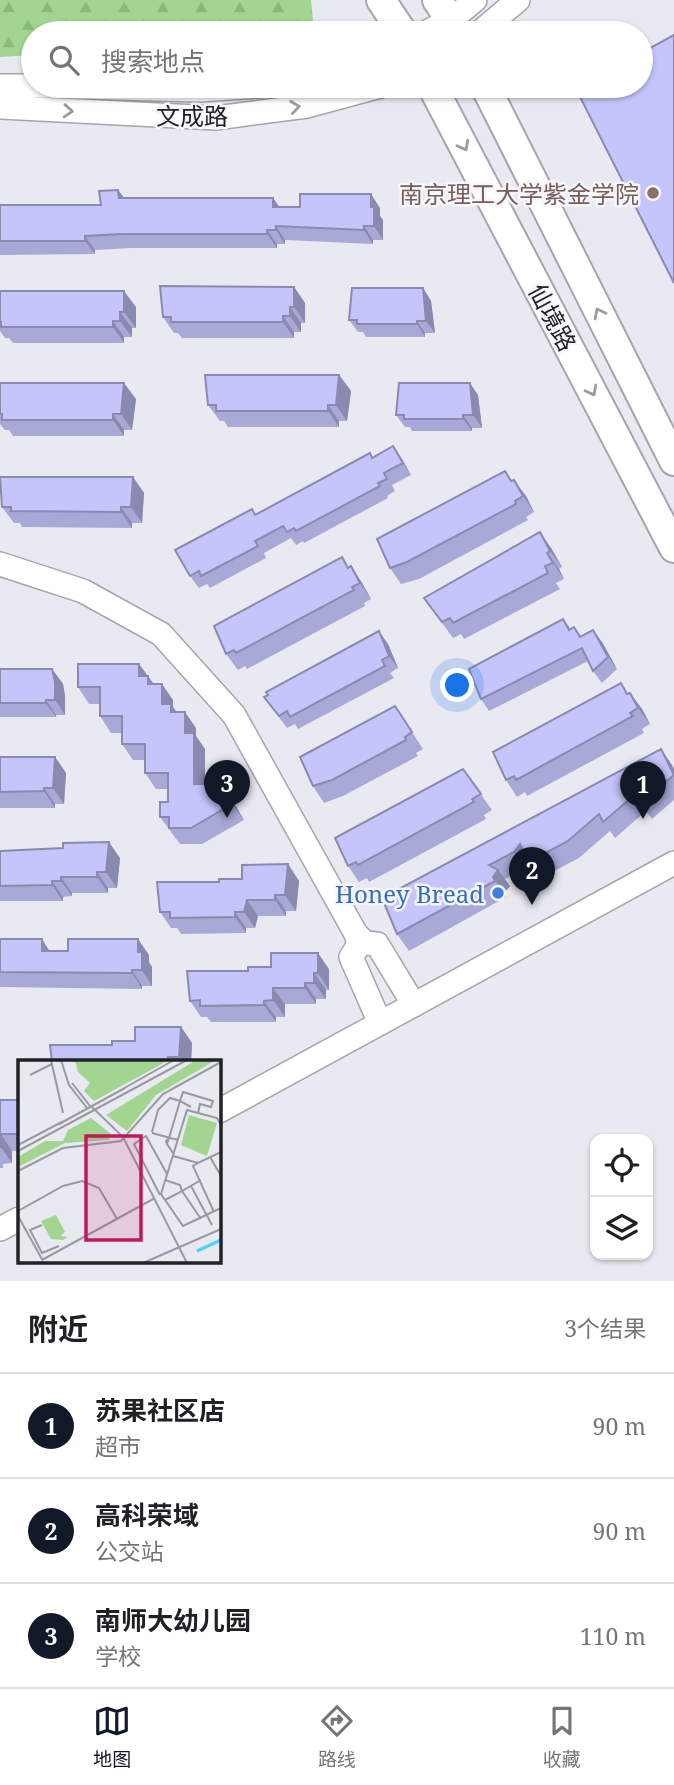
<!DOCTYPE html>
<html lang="zh">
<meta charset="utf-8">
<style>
:root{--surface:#fff;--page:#f6f6f6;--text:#202124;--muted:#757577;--line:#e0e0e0;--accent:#111827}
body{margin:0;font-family:"Noto Serif","Noto Sans SC",serif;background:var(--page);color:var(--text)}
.controls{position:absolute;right:21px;bottom:21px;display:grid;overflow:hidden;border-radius:14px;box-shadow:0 2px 5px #0004}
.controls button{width:63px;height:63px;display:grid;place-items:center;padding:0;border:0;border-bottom:2px solid var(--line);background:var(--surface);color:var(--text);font:35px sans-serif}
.you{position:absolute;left:458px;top:686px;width:24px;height:24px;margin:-18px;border:5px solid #fff;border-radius:50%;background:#1a73e8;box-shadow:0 0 0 10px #1a73e833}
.badge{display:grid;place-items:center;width:46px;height:46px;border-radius:50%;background:var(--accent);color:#fff;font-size:23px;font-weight:700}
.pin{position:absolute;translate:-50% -58px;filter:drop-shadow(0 2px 4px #0008)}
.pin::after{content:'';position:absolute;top:37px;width:24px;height:21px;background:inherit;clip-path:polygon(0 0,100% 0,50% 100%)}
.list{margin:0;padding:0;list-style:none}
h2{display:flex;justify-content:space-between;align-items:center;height:91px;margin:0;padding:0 28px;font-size:30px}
h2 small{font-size:23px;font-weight:400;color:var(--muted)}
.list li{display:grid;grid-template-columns:46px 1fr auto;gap:21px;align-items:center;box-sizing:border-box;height:105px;padding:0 28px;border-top:2px solid var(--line)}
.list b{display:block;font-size:26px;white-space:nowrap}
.list p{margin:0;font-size:23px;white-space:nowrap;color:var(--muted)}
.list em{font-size:23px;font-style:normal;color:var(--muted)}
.icon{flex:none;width:38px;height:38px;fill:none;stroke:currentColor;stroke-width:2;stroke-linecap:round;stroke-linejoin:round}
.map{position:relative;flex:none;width:674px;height:1281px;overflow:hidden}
.search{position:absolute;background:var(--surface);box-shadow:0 2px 5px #0004;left:21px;right:21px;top:21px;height:77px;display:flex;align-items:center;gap:18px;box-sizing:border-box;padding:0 24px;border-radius:38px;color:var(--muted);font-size:26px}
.sheet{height:406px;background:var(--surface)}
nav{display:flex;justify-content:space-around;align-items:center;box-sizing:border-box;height:98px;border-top:2px solid var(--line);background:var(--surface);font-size:19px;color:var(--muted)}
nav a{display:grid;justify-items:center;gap:4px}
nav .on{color:var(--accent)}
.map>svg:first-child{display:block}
.forest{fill:url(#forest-firs)}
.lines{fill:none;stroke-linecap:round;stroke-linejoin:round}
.minor-casing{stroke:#a4a5ae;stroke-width:26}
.major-casing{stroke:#a4a5ae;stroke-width:32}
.minor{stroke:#fff;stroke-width:23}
.major{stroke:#fff;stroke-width:28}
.wall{fill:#a9a9d8}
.shaded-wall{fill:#8a8ab0}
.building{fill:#c5c5fb;stroke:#8a8ab0;stroke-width:2}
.oneway{stroke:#9b9c9d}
.education-dot{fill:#8d6e63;stroke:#f6f6fe;stroke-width:2.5}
.shop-dot{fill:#3f7fe0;stroke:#f6f6fe;stroke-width:2.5}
.labels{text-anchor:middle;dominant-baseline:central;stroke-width:5;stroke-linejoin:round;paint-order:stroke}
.street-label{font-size:24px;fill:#212225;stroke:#f6f6fe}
.education-label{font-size:24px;fill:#785e54;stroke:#f6f6fe;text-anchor:end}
.shop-label{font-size:24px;fill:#366cbe;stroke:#f6f6fe;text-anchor:end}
.inset-river{fill:none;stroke:#50d1fb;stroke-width:3.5}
.inset-road{fill:none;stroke:#9999a0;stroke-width:2}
.view{fill:#c2185b;fill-opacity:0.15;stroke:#c2185b;stroke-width:3.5}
.inset-edge{fill:none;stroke:#212225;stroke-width:3.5}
</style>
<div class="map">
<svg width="674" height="1281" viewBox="0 0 674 1281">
<defs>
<pattern id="forest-firs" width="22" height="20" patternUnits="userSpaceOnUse" patternTransform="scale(1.75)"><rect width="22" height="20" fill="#a2d690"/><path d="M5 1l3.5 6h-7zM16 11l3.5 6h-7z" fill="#8bb77c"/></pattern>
</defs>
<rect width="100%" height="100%" fill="#e9e9f2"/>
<polygon class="forest" points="0,0 311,0 313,20 300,33 33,33 33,55 0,57"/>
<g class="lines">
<g class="minor-casing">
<g id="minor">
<polyline points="425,33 452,19 475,0"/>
<polyline points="479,33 518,0"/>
<polyline points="0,86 33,86"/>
<polyline points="41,86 200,90 261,86"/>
<polyline points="0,107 216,118 307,106 381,86"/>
<polyline points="0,564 83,591 161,634 234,715 356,934 359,945 351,957 380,1023"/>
<polyline points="356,934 365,943 377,944 414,1005"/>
<polyline points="219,1111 674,863"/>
<polyline points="0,1229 19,1219"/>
</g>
</g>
<g class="major-casing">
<g id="major">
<polyline points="381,0 403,33"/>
<polyline points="437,0 459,33"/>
<polyline points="432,86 674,548"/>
<polyline points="485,86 674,461"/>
</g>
</g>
<use href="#minor" class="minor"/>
<use href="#major" class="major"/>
</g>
<g class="wall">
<polygon points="118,190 124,198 273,198 279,207 380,208 380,216 383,220 383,240 373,240 373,244 285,240 285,244 277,244 277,248 131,248 95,250 95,254 0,255 0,205 101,205"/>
<polygon points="294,287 305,303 305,323 301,323 301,332 294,332 294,338 182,338 178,333 174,333 163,317"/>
<polygon points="423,288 431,301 435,333 425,333 425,337 366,337 363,332 358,332 349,320"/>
<polygon points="0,291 136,307 136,328 132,328 132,337 124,337 124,343 13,343 9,338 5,338 0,331"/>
<polygon points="339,375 351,391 347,421 339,421 339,427 228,427 224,421 220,421 208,405"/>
<polygon points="0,383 136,399 132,430 124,430 124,436 13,436 9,430 5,430 0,424"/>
<polygon points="478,395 482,428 472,428 472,431 412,431 410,427 405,427 396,415"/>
<polygon points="373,458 402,459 411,475 392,485 395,491 387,496 388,498 304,543 303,541 296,545 291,538 264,553 266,558 210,588 207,584 199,588 190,576 255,515"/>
<polygon points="133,477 144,493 142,523 132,523 132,528 22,527 20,523 14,523 2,507"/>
<polygon points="513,481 526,496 534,512 526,517 528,520 419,579 401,584 390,568"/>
<polygon points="551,548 562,567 559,569 564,579 556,583 560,589 464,639 461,634 453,638 424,598"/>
<polygon points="351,566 362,583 371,599 364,603 365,606 247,669 245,666 238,670 226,654"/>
<polygon points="563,619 571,629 574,627 581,636 602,642 617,669 602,683 593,671 588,661 489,711 481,699"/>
<polygon points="388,644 398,668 390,673 394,678 298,729 295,724 287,728 264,697"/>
<polygon points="139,664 154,684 173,700 173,707 176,712 196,728 196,736 205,749 205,784 232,800 244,820 202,844 180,844 160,817 168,802 168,789 156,789 145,773 145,760 133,760 122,744 122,733 111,733 100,716 100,704 89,704 78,687"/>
<polygon points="0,669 52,669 63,684 65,696 65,715 56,715 56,717 0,717"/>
<polygon points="629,693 642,709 650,724 642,729 644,733 527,796 525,792 517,797 506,780"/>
<polygon points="395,706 423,749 416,753 418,756 343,796 324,803 313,786"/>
<polygon points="661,749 674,769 674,800 652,819 646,811 615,838 610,831 579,858 541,878 530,862 525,868 505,879 510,886 504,893 506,897 409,951 397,934 382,898"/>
<polygon points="0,757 55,757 66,773 64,804 55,804 55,808 0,808"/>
<polygon points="463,769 492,810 484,815 486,819 369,882 367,878 359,882 348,866"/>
<polygon points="0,851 120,858 117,888 108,888 108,893 72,893 72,896 63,897 63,901 0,901"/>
<polygon points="288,864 299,881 296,911 286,911 286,916 258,916 255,928 246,928 246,933 181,934 177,928 171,928 160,912 219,882 242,879"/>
<polygon points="0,939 50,951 149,955 149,962 152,967 152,986 142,986 142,989 0,987"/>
<polygon points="329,969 329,990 326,990 326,999 316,999 316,1004 285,1004 285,1017 276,1017 276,1022 211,1022 207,1017 201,1017 190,1001 248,971"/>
<polygon points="181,1027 192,1043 191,1062 52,1062 112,1045 135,1041"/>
<polygon points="0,1100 19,1100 19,1151 12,1151 12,1163 3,1164 3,1168 0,1168"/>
</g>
<g class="shaded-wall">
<polygon points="118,190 128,203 119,198"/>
<polygon points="371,194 380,208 380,216 383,220 383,240 374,226 371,207"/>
<polygon points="273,198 283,212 273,207"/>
<polygon points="276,226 285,240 285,244 276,230"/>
<polygon points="364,226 373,240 373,244 364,230"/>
<polygon points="267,230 277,244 277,248 267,234"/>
<polygon points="85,236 95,250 95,254 85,241"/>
<polygon points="294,287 305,303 305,323 294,307"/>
<polygon points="423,288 431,301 435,333 426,321"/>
<polygon points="124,291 136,307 136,328 124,312"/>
<polygon points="290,307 301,323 301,332 290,316"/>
<polygon points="120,312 132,328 132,337 120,321"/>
<polygon points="283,316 294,332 294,338 283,322"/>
<polygon points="113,321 124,337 124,343 113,327"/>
<polygon points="417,321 425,333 425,337 417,324"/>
<polygon points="339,375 351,391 347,421 336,405"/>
<polygon points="124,383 136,399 132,430 121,414"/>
<polygon points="470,383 478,395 482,428 473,415"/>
<polygon points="328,405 339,421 339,427 328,411"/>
<polygon points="113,414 124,430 124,436 113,420"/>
<polygon points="463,415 472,428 472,431 463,419"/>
<polygon points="393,446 402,459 411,475 403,463"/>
<polygon points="133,477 144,493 142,523 131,507"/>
<polygon points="514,480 526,496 534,512 523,496"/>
<polygon points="121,507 132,523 132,528 121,512"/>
<polygon points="540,532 551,548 562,567 550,551"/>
<polygon points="547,553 559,569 564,579 553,563"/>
<polygon points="351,566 362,583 371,599 360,583"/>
<polygon points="593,630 602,642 617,669 608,657"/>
<polygon points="379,631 388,644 398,668 389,656"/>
<polygon points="139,664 159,692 139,676"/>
<polygon points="52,669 63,684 65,696 65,715 55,700"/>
<polygon points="162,684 173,700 173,707 182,720 162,704"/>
<polygon points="630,693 642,709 650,724 638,708"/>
<polygon points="46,700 56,715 56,717 46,703"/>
<polygon points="185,712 196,728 196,736 205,749 205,800 194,784 185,733"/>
<polygon points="661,749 672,765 674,769 674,774"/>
<polygon points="55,757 66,773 64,804 53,788"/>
<polygon points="221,784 232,800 244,820 232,804"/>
<polygon points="44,788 55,804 55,808 44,791"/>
<polygon points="109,842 120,858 117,888 106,872"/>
<polygon points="520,844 531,861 525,868 514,852"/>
<polygon points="288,864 299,881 296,911 285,895"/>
<polygon points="498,870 510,886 504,893 506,897 493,877"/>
<polygon points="97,872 108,888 108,893 97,877"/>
<polygon points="61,877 72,893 72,896 61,881"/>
<polygon points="52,881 63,897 63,901 52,885"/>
<polygon points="275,895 286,911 286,916 275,900"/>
<polygon points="247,900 258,916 255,928 244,912"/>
<polygon points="235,912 246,928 246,933 235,917"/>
<polygon points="42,939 52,955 42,951"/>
<polygon points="138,939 149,955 149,962 152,967 152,986 142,970 138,952"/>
<polygon points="318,953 329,969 329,990 318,973"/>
<polygon points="132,970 142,986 142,989 132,973"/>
<polygon points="314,973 326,990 326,999 314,983"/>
<polygon points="305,983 316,999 316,1004 305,988"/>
<polygon points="273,988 285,1004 285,1017 273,1000"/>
<polygon points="264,1001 276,1017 276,1022 264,1005"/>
<polygon points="181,1027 192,1043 191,1062 182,1062 179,1057"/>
<polygon points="1,1134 12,1151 12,1163 1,1147"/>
</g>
<g class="building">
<polygon points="674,35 674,283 576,89 581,86 641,86 641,53"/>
<polygon points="118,190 119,198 273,198 273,207 300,207 300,194 371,194 371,207 374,207 374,226 364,226 364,230 276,226 276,230 267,230 267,234 121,234 85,236 85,241 0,241 0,205 101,205 99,191"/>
<polygon points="160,286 294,287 294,307 290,307 290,316 283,316 283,322 171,322 171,317 163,317"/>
<polygon points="352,288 423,288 426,321 417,321 417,324 357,324 357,320 349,320"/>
<polygon points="0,291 124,291 124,312 120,312 120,321 113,321 113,327 1,327 1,322 0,322"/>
<polygon points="205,375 339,375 336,405 328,405 328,411 216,411 216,405 208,405"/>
<polygon points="0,383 124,383 121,414 113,414 113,420 2,420 2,414 0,414"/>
<polygon points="399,383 470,383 473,415 463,415 463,419 404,419 404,415 396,415"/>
<polygon points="393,446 403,463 384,473 387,479 378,483 380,486 296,531 294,528 287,532 283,526 255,541 258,546 201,576 199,571 190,576 175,550 252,509 255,515 370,453 372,458"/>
<polygon points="505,471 511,481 514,480 523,496 515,501 516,504 407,562 390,568 377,539"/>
<polygon points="0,477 133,477 131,507 121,507 121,512 11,511 11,507 2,507"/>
<polygon points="540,532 550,551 547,553 553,563 545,566 548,573 453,623 450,618 442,622 424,598"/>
<polygon points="342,557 348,568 351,566 360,583 352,587 354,590 236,653 234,650 226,654 214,626"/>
<polygon points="563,619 569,630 574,627 580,637 593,630 608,657 593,671 582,648 481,699 469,669"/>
<polygon points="379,631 389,656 382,660 385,666 290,717 287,711 279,716 264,697 268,695 266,692"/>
<polygon points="78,664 139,664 139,676 148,676 148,684 162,684 162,704 171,704 171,712 185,712 185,733 194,733 194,784 221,784 232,804 191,828 169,828 169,817 160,817 160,802 168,802 168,773 145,773 145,744 122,744 122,716 100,716 100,687 78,687"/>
<polygon points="0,669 52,669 55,682 55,700 46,700 46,703 0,703"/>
<polygon points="621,683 627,694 630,693 638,708 630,713 633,716 516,780 514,776 506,780 493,752"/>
<polygon points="395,706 412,732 405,737 406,740 332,780 313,786 300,757"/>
<polygon points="661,749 674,775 640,803 636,794 603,822 599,814 568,841 529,862 520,844 514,852 489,865 498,870 493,877 495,881 397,934 382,898"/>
<polygon points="0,757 55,757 53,788 44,788 44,791 0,792"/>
<polygon points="463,769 481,794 472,799 474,802 358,865 356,862 348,866 335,838"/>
<polygon points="109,842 106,872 97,872 97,877 61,877 61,881 52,881 52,885 0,886 0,851 63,848 63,843"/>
<polygon points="288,864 285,895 275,895 275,900 247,900 244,912 235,912 235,917 170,918 170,912 160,912 157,882 219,882 219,879 242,879 242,865"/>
<polygon points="0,939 42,939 42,951 68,951 68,939 138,939 138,952 142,952 142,970 132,970 132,973 0,972"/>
<polygon points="271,953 318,953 318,973 314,973 314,983 305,983 305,988 273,988 273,1000 264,1001 264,1005 200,1006 200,1000 190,1001 187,971 248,971 248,967 271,967"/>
<polygon points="135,1027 181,1027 179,1057 168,1057 168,1062 52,1062 50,1045 112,1045 112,1041 135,1041"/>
<polygon points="0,1100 19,1100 19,1134 1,1134 1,1147 0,1147"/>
</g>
<defs><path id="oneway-chevron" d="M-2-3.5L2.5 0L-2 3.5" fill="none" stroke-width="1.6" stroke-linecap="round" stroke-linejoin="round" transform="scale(1.75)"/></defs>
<g class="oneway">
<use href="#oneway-chevron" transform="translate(295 107) rotate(-8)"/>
<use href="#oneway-chevron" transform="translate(68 111) rotate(4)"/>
<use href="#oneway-chevron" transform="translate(464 146) rotate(62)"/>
<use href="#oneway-chevron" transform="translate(599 313) rotate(-117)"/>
<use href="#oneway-chevron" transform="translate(592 391) rotate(62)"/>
</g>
<circle class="education-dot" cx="653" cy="193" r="7"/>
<circle class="shop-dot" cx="498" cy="893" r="7"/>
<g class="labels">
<g class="street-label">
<text x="192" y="115">文成路</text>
<text transform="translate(553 317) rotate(62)">仙境路</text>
</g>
<g class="education-label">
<text x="639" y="193">南京理工大学紫金学院</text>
</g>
<g class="shop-label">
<text x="484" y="893">Honey Bread</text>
</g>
</g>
<g transform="translate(18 1060)">
<rect width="203" height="203" fill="#e9e9f2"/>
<path d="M38,155L47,172L42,176L50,177L45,180L33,179L23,161Z" fill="#a2d690"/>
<path d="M57,0H151L76,41L66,31L72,23L60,12ZM178,0H198L138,35L109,71L88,55ZM73,58L93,74L91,80L47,83L0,107V97L27,81H45L50,70Z" fill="#a2d690"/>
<path d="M171,55L199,63L189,96L163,85Z" fill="#a2d690"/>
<path class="inset-river" d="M179,191L203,180"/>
<path class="inset-road" d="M33,0L45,53M43,0L51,25L69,48M12,15L34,4M54,23L72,46M103,30L156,0M73,46L105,77L169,203M173,47L162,41L165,32L195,41L193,47L182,44L180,53M41,64L107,28M203,65L199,58L169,50L143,134L165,166L203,148M134,72L140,50L152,38L162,41L151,78M134,73L160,80M149,84L148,81L151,78L149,84L155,93M0,85L44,62M0,91L169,0M155,96L180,103L203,92M192,97L203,116M180,103L175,106L196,152M0,111L45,88L103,81L145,34L203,2M147,120L162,125L164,131L183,120M173,126L194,165M142,135L116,84L128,76L149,114M147,140L164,131L183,159M0,151L45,126L64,121L81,128L99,159M0,156L25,201M24,165L12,170L24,193L41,186M24,200L137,138M125,203L203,169"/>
<path class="view" d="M68,76H123V180H68Z"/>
<rect width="203" height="203" class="inset-edge"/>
</g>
</svg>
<div class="controls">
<button><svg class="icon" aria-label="locate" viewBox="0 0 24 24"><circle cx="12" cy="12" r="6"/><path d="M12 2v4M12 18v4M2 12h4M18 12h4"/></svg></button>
<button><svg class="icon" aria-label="layers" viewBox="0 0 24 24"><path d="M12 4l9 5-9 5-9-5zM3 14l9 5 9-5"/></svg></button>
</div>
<div class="you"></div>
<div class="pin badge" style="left:643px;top:819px">1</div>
<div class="pin badge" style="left:532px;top:905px">2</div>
<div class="pin badge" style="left:227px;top:818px">3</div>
<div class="search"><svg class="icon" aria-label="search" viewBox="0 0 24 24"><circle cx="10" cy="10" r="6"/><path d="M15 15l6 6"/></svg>搜索地点</div>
</div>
<section class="sheet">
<h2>附近<small>3个结果</small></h2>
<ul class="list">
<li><span class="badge">1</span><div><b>苏果社区店</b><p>超市</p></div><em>90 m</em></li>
<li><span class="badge">2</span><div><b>高科荣域</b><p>公交站</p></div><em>90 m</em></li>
<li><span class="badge">3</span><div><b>南师大幼儿园</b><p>学校</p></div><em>110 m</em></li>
</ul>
</section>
<nav>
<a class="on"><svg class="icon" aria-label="map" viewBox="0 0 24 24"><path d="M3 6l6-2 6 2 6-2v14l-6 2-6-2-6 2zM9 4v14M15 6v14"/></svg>地图</a>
<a><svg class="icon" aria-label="directions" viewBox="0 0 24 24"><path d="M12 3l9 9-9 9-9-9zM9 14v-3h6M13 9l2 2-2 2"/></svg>路线</a>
<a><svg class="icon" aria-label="saved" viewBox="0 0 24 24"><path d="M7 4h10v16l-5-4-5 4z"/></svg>收藏</a>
</nav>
